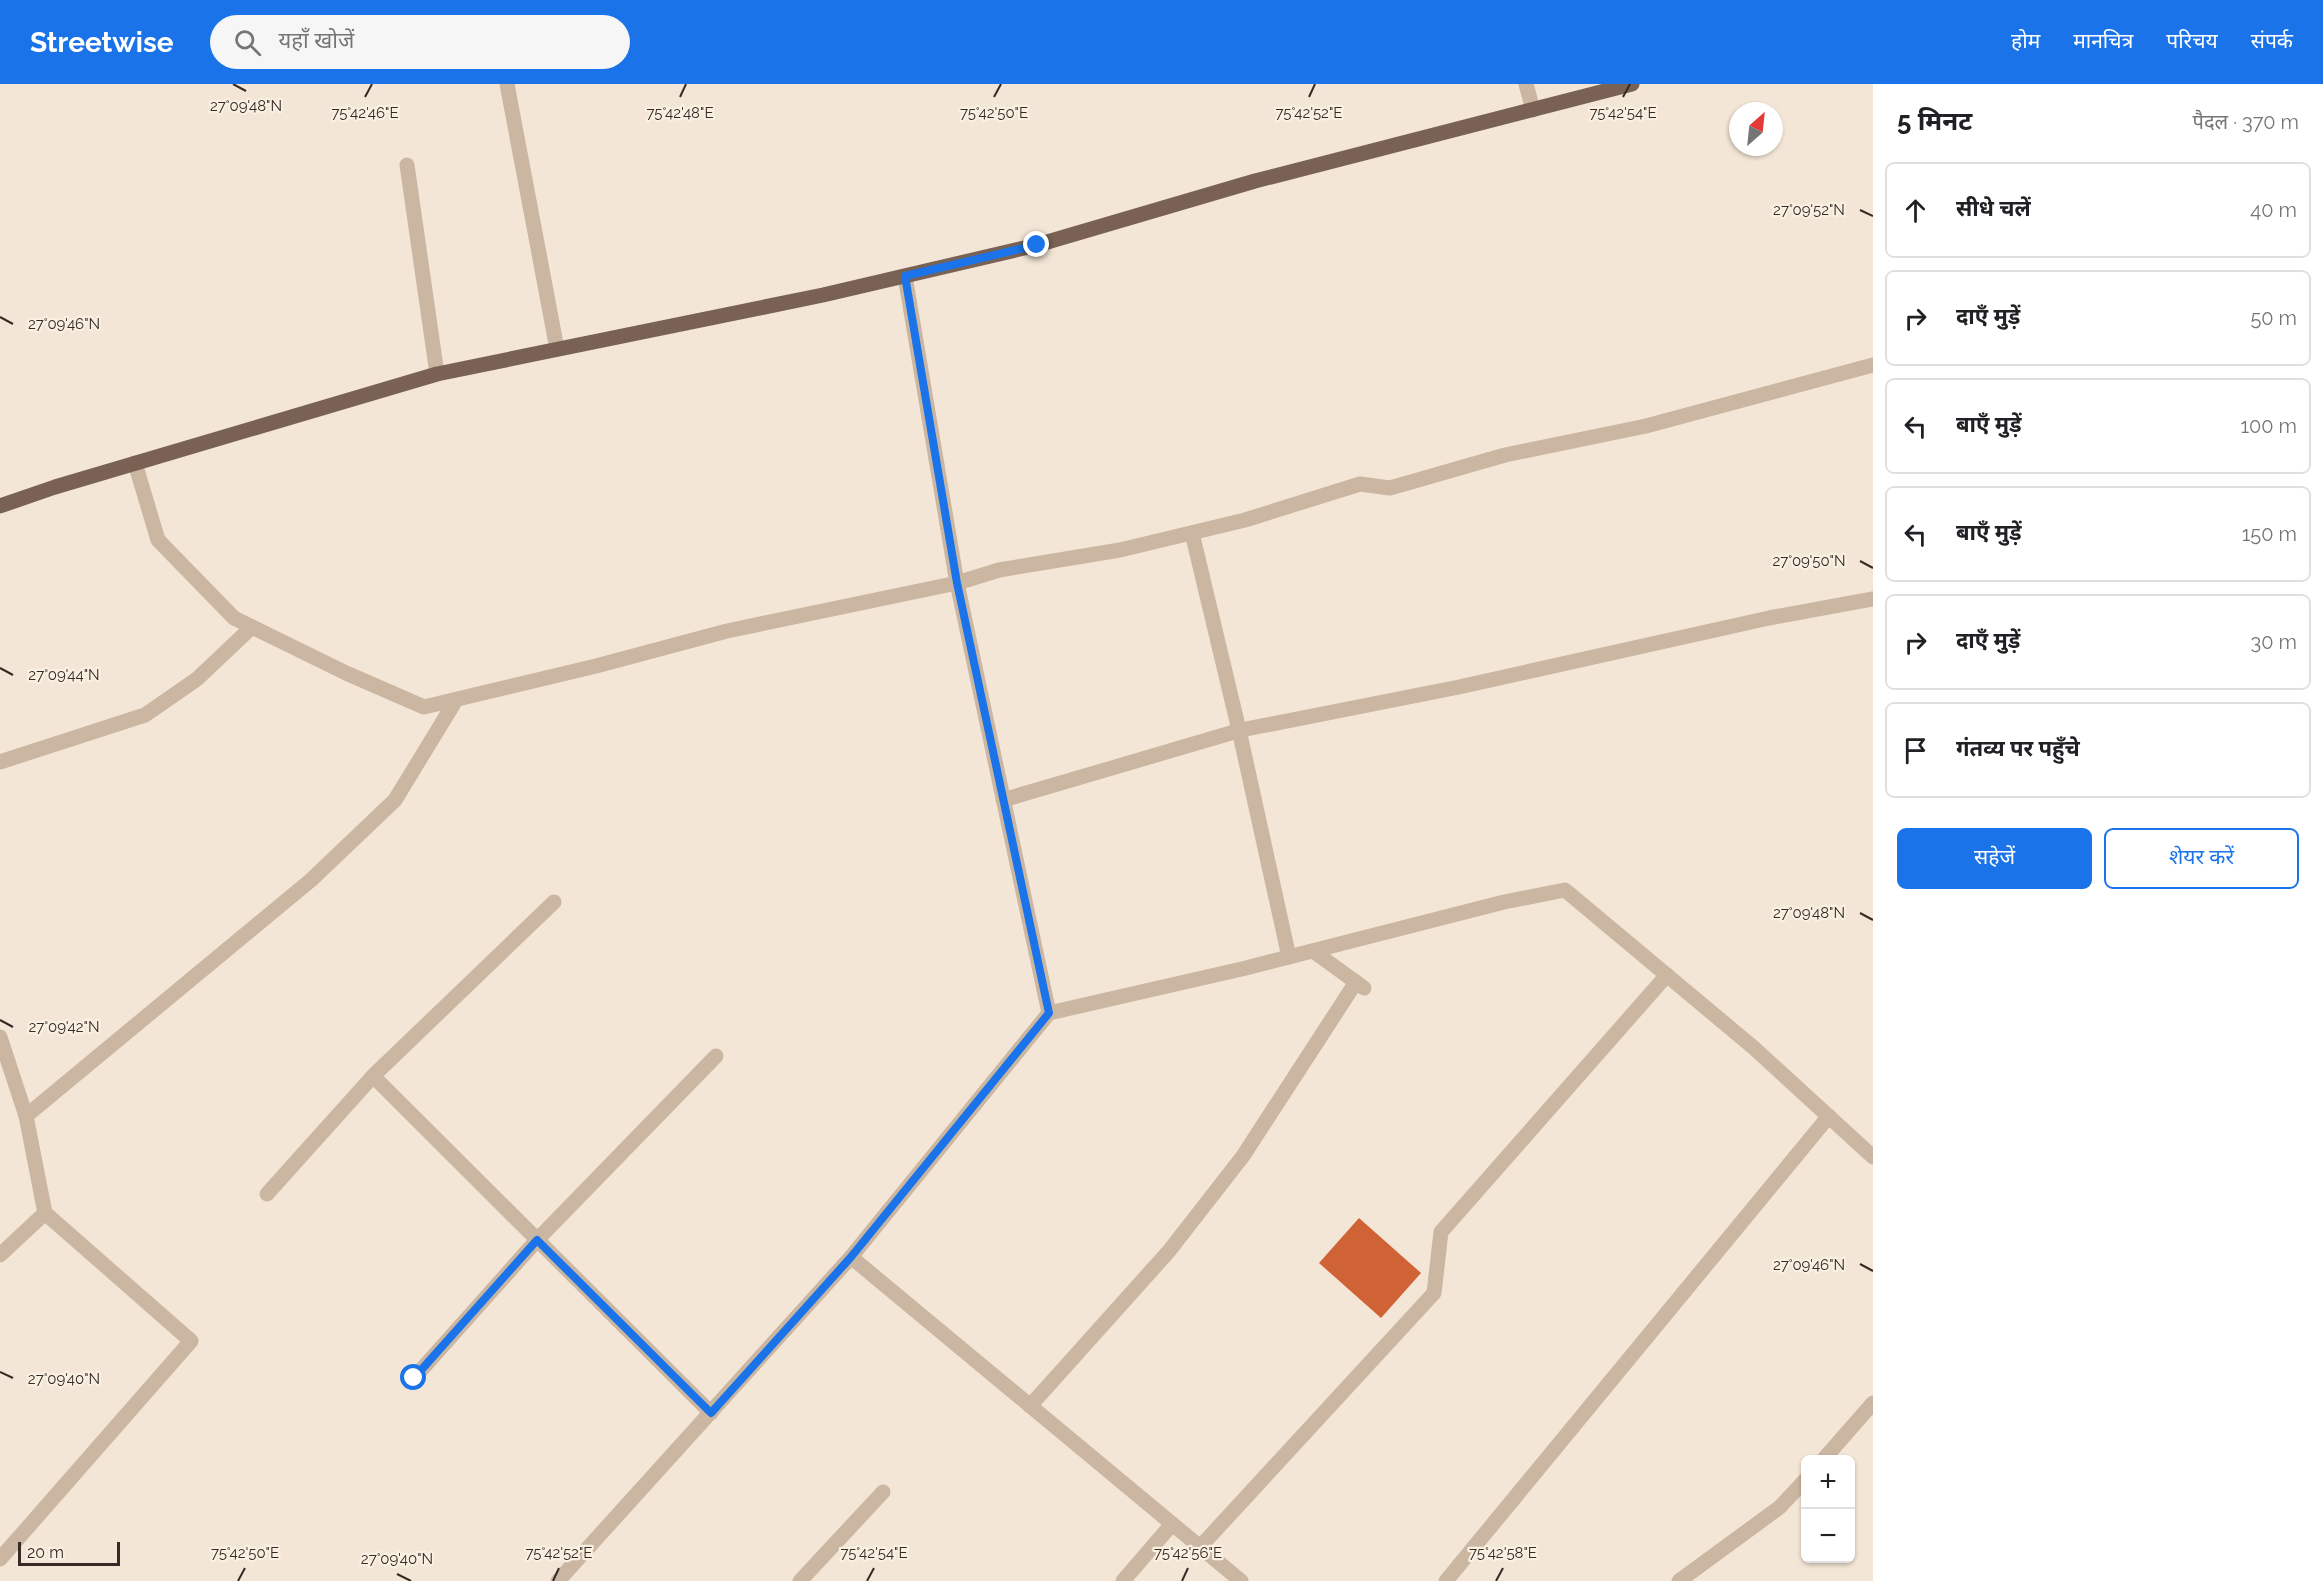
<!DOCTYPE html>
<html lang="hi">
<meta charset="utf-8">
<style>
:root{--surface:#fff;--page:#f6f6f6;--text:#202124;--muted:#757577;--line:#e0e0e0;--accent:#1a73e8}
body{margin:0;font-family:Raleway,"Noto Sans Devanagari",sans-serif;background:var(--page);color:var(--text)}
.controls{position:absolute;right:18px;bottom:18px;display:grid;overflow:hidden;border-radius:9px;box-shadow:0 2px 4px #0004}
.controls button{width:54px;height:54px;display:grid;place-items:center;padding:0;border:0;border-bottom:2px solid var(--line);background:var(--surface);color:var(--text);font:30px sans-serif}
.compass{position:absolute;left:1729px;top:18px;width:54px;height:54px;border-radius:50%;background:var(--surface);box-shadow:0 2px 4px #0004;rotate:27deg}
.scale{position:absolute;left:18px;bottom:15px;width:102px;box-sizing:border-box;padding-left:6px;border:3px solid #352a25;border-top:0;font-size:16px;line-height:21px;white-space:nowrap;color:#352a25;-webkit-text-stroke:4px #faf0e2;paint-order:stroke}
.stop{position:absolute;width:18px;height:18px;margin:-14px;border:4px solid #1a73e8;border-radius:50%;background:#fff}
.stop.end{background:#1a73e8;border-color:#fff;box-shadow:0 2px 6px #0008}
.list{margin:0;padding:0;list-style:none}
h2{display:flex;justify-content:space-between;align-items:center;height:78px;margin:0;padding:0 24px;font-size:26px}
h2 small{font-size:20px;font-weight:400;color:var(--muted)}
.list li{display:grid;grid-template-columns:39px 1fr auto;gap:18px;align-items:center;box-sizing:border-box;height:96px;margin:0 12px 12px;padding:0 12px;border:2px solid var(--line);border-radius:9px}
.list b{display:block;font-size:22px;white-space:nowrap}
.list em{font-size:20px;font-style:normal;color:var(--muted)}
.actions{display:flex;gap:12px;padding:18px 24px}
.actions a{flex:1;padding:14px 0;border:2px solid var(--accent);border-radius:9px;text-align:center;font-size:21px;color:var(--accent)}
.actions .main{background:var(--accent);color:#fff}
.icon{flex:none;width:33px;height:33px;fill:none;stroke:currentColor;stroke-width:2;stroke-linecap:round;stroke-linejoin:round}
.map{position:relative;flex:none;width:1873px;height:1497px;overflow:hidden}
header{display:flex;align-items:center;gap:36px;box-sizing:border-box;height:84px;padding:0 30px;background:var(--accent);color:#fff}
header strong{font-size:28px}
nav{display:flex;gap:33px;margin-inline-start:auto;font-size:21px}
.search{width:420px;height:54px;background:var(--page);display:flex;align-items:center;gap:15px;box-sizing:border-box;padding:0 21px;border-radius:33px;color:var(--muted);font-size:22px}
main{display:flex}
aside{flex:1;background:var(--surface)}
.map>svg:first-child{display:block}
.building{fill:#d06336}
.lines{fill:none;stroke-linecap:round;stroke-linejoin:round}
.minor{stroke:#cbb6a1;stroke-width:15}
.major{stroke:#796254;stroke-width:15}
.route{stroke:#1a73e8;stroke-width:8}
.ticks{fill:none;stroke:#352a25;stroke-width:2}
.ticks-label{font-size:15px;text-anchor:middle;fill:#352a25;stroke:#faf0e2;stroke-width:4.5;stroke-linejoin:round;paint-order:stroke}
</style>
<header>
<strong>Streetwise</strong>
<div class="search"><svg class="icon" aria-label="search" viewBox="0 0 24 24"><circle cx="10" cy="10" r="6"/><path d="M15 15l6 6"/></svg>यहाँ खोजें</div>
<nav><a>होम</a><a>मानचित्र</a><a>परिचय</a><a>संपर्क</a></nav>
</header>
<main>
<div class="map">
<svg width="1873" height="1497" viewBox="0 0 1873 1497">
<rect width="100%" height="100%" fill="#f3e6d6"/>
<polygon class="building" points="1359,1134 1421,1189 1381,1234 1319,1179"/>
<g class="lines">
<g class="minor">
<polyline points="507,0 557,265"/>
<polyline points="1526,0 1533,26"/>
<polyline points="407,81 437,290"/>
<polyline points="905,192 957,499 1049,929 1246,884 1504,818 1565,806 1754,964 1873,1073"/>
<polyline points="135,379 158,456 234,534 346,589 424,623 596,582 727,547 957,499 999,486 1120,466 1245,436 1360,400 1390,404 1505,371 1646,342 1873,281"/>
<polyline points="1192,449 1239,646 1289,873"/>
<polyline points="0,678 145,631 197,595 252,543"/>
<polyline points="1003,716 1241,646 1459,603 1769,534 1873,515"/>
<polyline points="1313,867 1364,904"/>
<polyline points="1049,929 851,1173 1241,1497"/>
<polyline points="0,953 26,1032"/>
<polyline points="373,992 554,818"/>
<polyline points="267,1110 373,992 711,1329"/>
<polyline points="0,1171 45,1129"/>
<polyline points="414,1294 537,1156 716,972"/>
<polyline points="1030,1322 1169,1167 1243,1072 1356,898"/>
<polyline points="1823,1376 1873,1319"/>
<polyline points="1200,1463 1434,1209 1441,1148 1667,891"/>
<polyline points="0,1475 191,1257 45,1129 26,1032 311,796 395,716 456,616"/>
<polyline points="558,1497 851,1173"/>
<polyline points="800,1497 883,1408"/>
<polyline points="1123,1497 1172,1440"/>
<polyline points="1446,1497 1829,1032"/>
<polyline points="1679,1497 1780,1423 1806,1395"/>
</g>
<polyline class="major" points="0,422 55,403 437,290 823,211 1037,161 1255,97 1632,0"/>
</g>
<g class="lines">
<polyline class="route" points="414,1294 537,1156 711,1329 851,1173 1049,929 957,499 905,192 1037,161"/>
</g>
<path class="ticks" d="M233,0L246,7M365,13L372,0M680,13L686,0M994,13L1001,0M1309,13L1315,0M1623,13L1630,0M1860,126L1873,132M0,233L13,240M1860,477L1873,484M0,584L13,591M1860,829L1873,836M0,936L13,943M1860,1180L1873,1187M0,1288L13,1294M397,1490L411,1497M238,1497L245,1484M553,1497L559,1484M867,1497L874,1484M1182,1497L1188,1484M1496,1497L1503,1484"/>
<g class="ticks-label">
<text x="246" y="27">27°09'48"N</text>
<text x="365" y="34">75°42'46"E</text>
<text x="680" y="34">75°42'48"E</text>
<text x="994" y="34">75°42'50"E</text>
<text x="1309" y="34">75°42'52"E</text>
<text x="1623" y="34">75°42'54"E</text>
<text x="1809" y="131">27°09'52"N</text>
<text x="64" y="245">27°09'46"N</text>
<text x="1809" y="482">27°09'50"N</text>
<text x="64" y="596">27°09'44"N</text>
<text x="1809" y="834">27°09'48"N</text>
<text x="64" y="948">27°09'42"N</text>
<text x="1809" y="1186">27°09'46"N</text>
<text x="64" y="1300">27°09'40"N</text>
<text x="245" y="1474">75°42'50"E</text>
<text x="559" y="1474">75°42'52"E</text>
<text x="874" y="1474">75°42'54"E</text>
<text x="1188" y="1474">75°42'56"E</text>
<text x="1503" y="1474">75°42'58"E</text>
<text x="397" y="1480">27°09'40"N</text>
</g>
</svg>
<div class="controls">
<button>+</button>
<button>−</button>
</div>
<svg class="compass" viewBox="-18 -18 36 36"><path d="M0-13l5 13h-10z" fill="#e53935"/><path d="M0 13l5-13h-10z" fill="#757577"/></svg>
<div class="scale">20 m</div>
<div class="stop" style="left:414px;top:1294px"></div>
<div class="stop end" style="left:1037px;top:161px"></div>
</div>
<aside>
<h2>5 मिनट<small>पैदल · 370 m</small></h2>
<ul class="list">
<li><svg class="icon" aria-label="ahead" viewBox="0 0 24 24"><path d="M12 20V5M6 11l6-6 6 6"/></svg><div><b>सीधे चलें</b></div><em>40 m</em></li>
<li><svg class="icon" aria-label="right" viewBox="0 0 24 24"><path d="M7 20v-9h11M14 6l5 5-5 5"/></svg><div><b>दाएँ मुड़ें</b></div><em>50 m</em></li>
<li><svg class="icon" aria-label="left" viewBox="0 0 24 24"><path d="M17 20v-9H6M10 6l-5 5 5 5"/></svg><div><b>बाएँ मुड़ें</b></div><em>100 m</em></li>
<li><svg class="icon" aria-label="left" viewBox="0 0 24 24"><path d="M17 20v-9H6M10 6l-5 5 5 5"/></svg><div><b>बाएँ मुड़ें</b></div><em>150 m</em></li>
<li><svg class="icon" aria-label="right" viewBox="0 0 24 24"><path d="M7 20v-9h11M14 6l5 5-5 5"/></svg><div><b>दाएँ मुड़ें</b></div><em>30 m</em></li>
<li><svg class="icon" aria-label="arrive" viewBox="0 0 24 24"><path d="M6 21V4h12l-3 4 3 4H6"/></svg><div><b>गंतव्य पर पहुँचे</b></div></li>
</ul>
<div class="actions"><a class="main">सहेजें</a><a>शेयर करें</a></div>
</aside>
</main>
